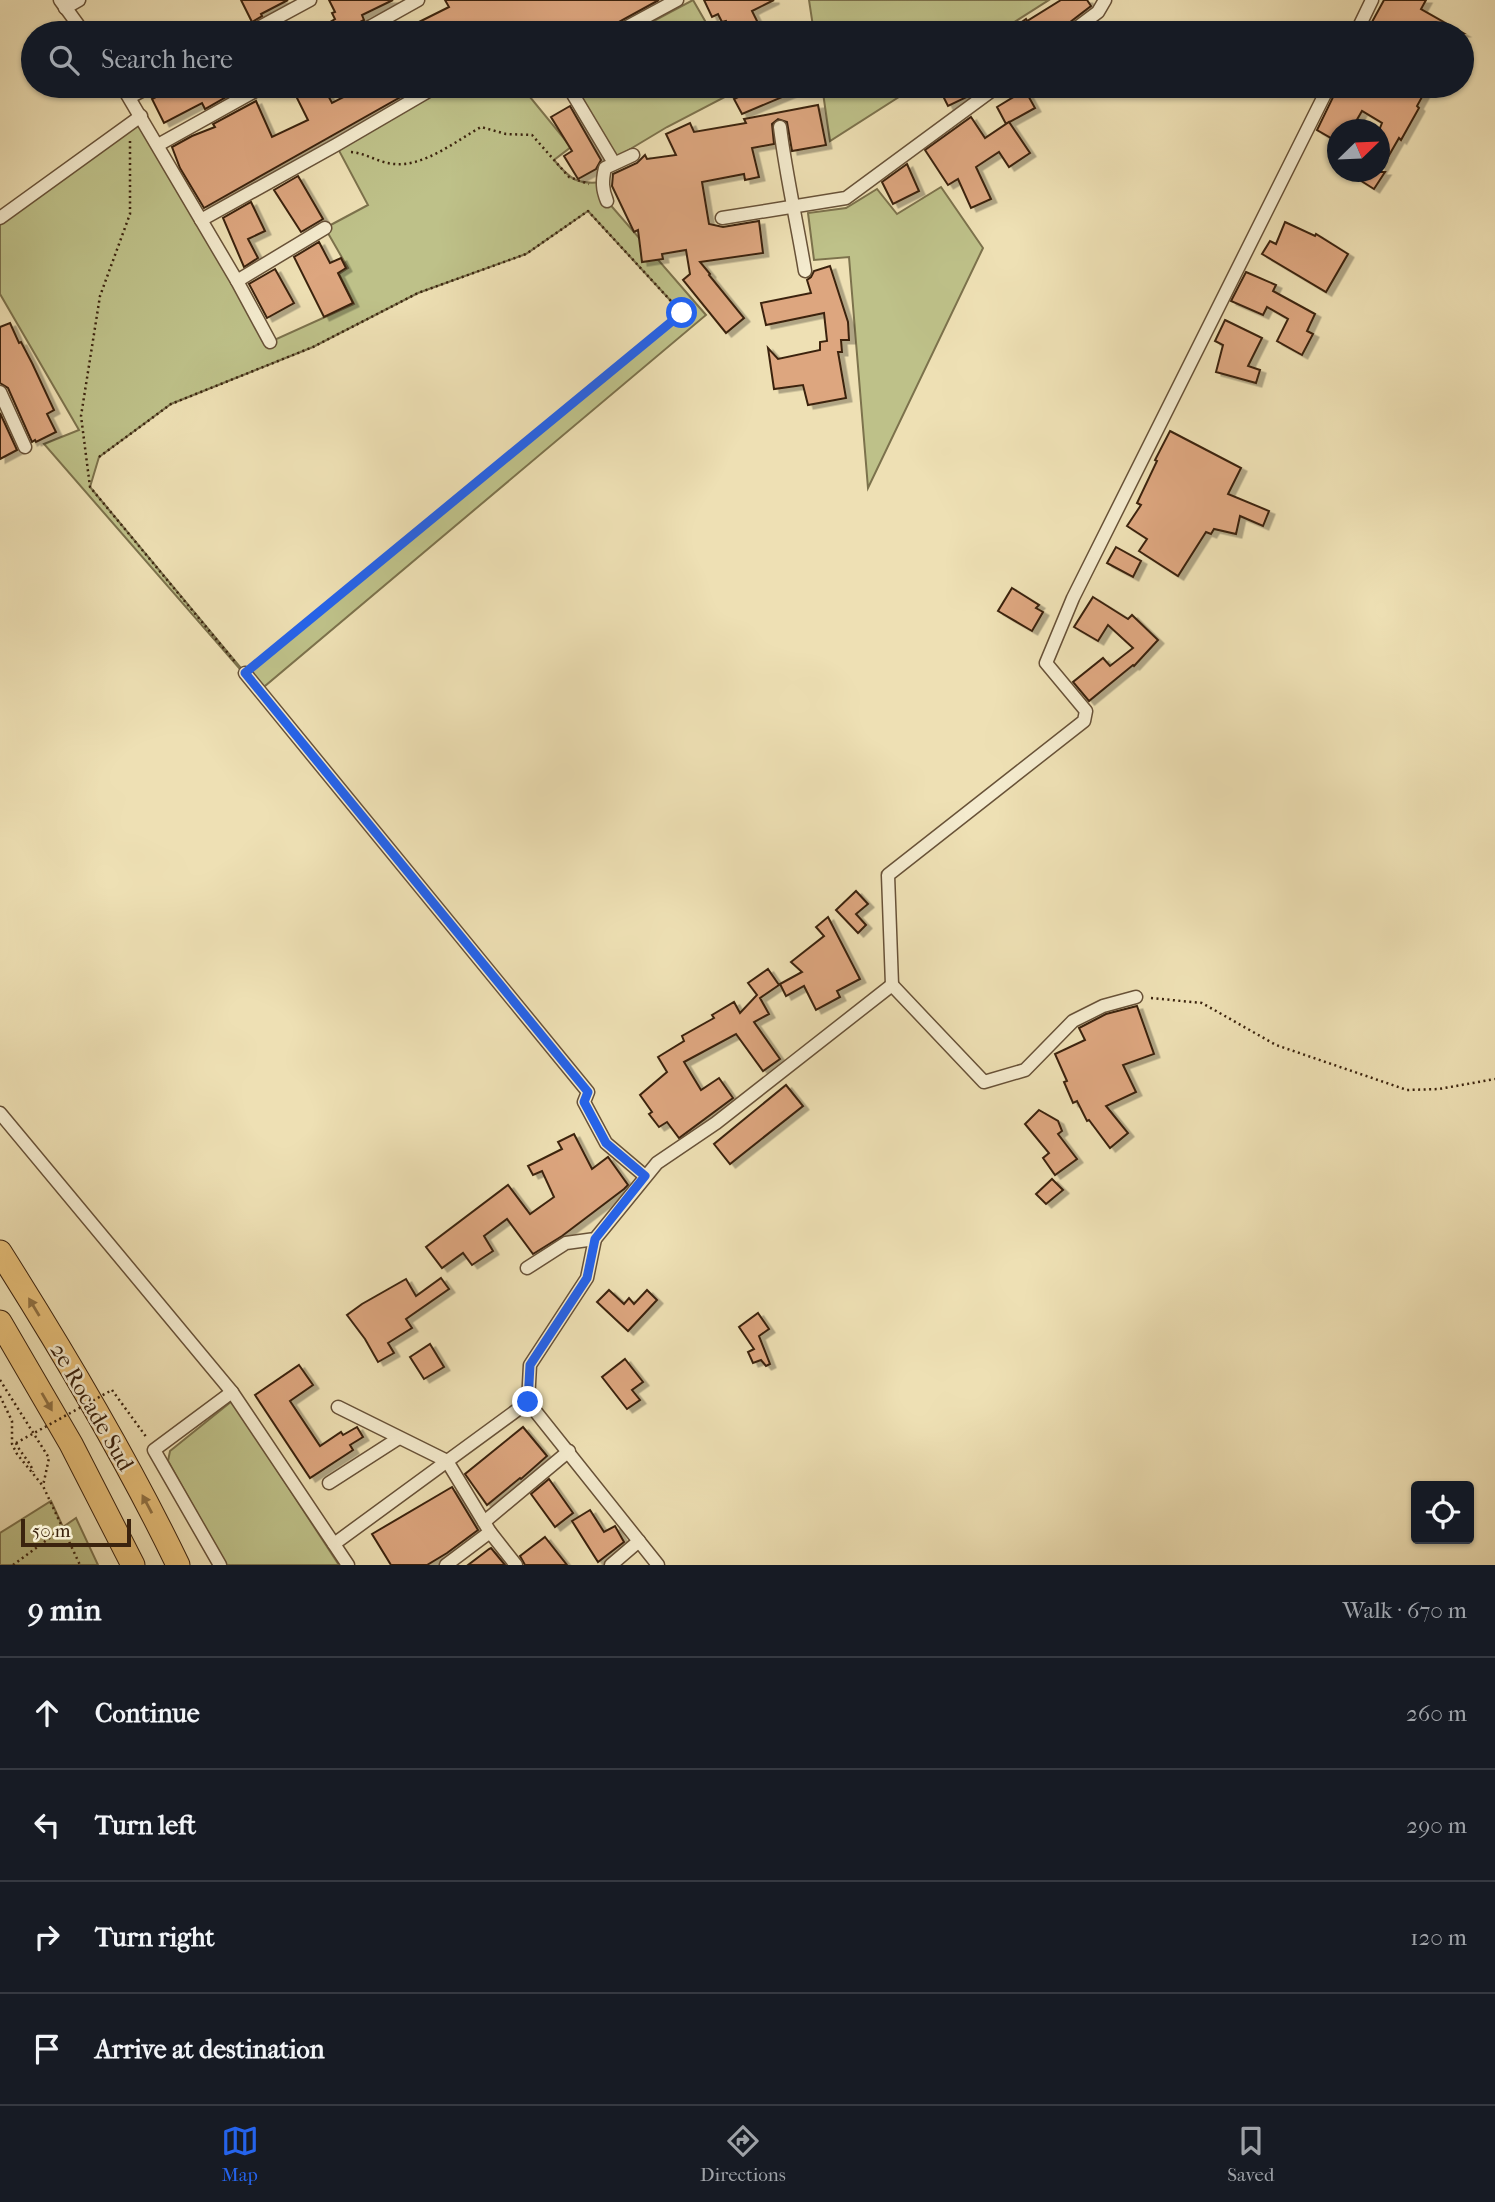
<!DOCTYPE html>
<meta charset="utf-8">
<style>
:root{--surface:#171b24;--page:#242831;--text:#f1f3f6;--muted:#9ea1a6;--line:#363941;--accent:#2563eb}
body{margin:0;font-family:"IM FELL French Canon",serif;background:var(--page);color:var(--text)}
.controls{position:absolute;right:21px;bottom:21px;display:grid;overflow:hidden;border-radius:7px;box-shadow:0 2px 5px #0004}
.controls button{width:63px;height:63px;display:grid;place-items:center;padding:0;border:0;border-bottom:2px solid var(--line);background:var(--surface);color:var(--text);font:35px sans-serif}
.compass{position:absolute;left:1327px;top:119px;width:63px;height:63px;border-radius:50%;background:var(--surface);box-shadow:0 2px 5px #0004;rotate:67deg}
.scale{position:absolute;left:21px;bottom:18px;width:110px;box-sizing:border-box;padding-left:7px;border:4px solid #3b230e;border-top:0;font-size:19px;line-height:24px;white-space:nowrap;color:#3b230e;-webkit-text-stroke:5px #f4ebce;paint-order:stroke}
.stop{position:absolute;width:21px;height:21px;margin:-16px;border:5px solid #2563eb;border-radius:50%;background:#fff}
.stop.end{background:#2563eb;border-color:#fff;box-shadow:0 2px 7px #0008}
.list{margin:0;padding:0;list-style:none}
h2{display:flex;justify-content:space-between;align-items:center;height:91px;margin:0;padding:0 28px;font-size:30px}
h2 small{font-size:23px;font-weight:400;color:var(--muted)}
.list li{display:grid;grid-template-columns:46px 1fr auto;gap:21px;align-items:center;box-sizing:border-box;height:112px;padding:0 28px;border-top:2px solid var(--line)}
.list b{display:block;font-size:26px;white-space:nowrap}
.list em{font-size:23px;font-style:normal;color:var(--muted)}
.icon{flex:none;width:38px;height:38px;fill:none;stroke:currentColor;stroke-width:2;stroke-linecap:round;stroke-linejoin:round}
.map{position:relative;flex:none;width:1495px;height:1565px;overflow:hidden}
.search{position:absolute;background:var(--surface);box-shadow:0 2px 5px #0004;left:21px;right:21px;top:21px;height:77px;display:flex;align-items:center;gap:18px;box-sizing:border-box;padding:0 24px;border-radius:38px;color:var(--muted);font-size:26px}
.sheet{height:539px;background:var(--surface)}
nav{display:flex;justify-content:space-around;align-items:center;box-sizing:border-box;height:98px;border-top:2px solid var(--line);background:var(--surface);font-size:19px;color:var(--muted)}
nav a{display:grid;justify-items:center;gap:4px}
nav .on{color:var(--accent)}
.map>svg:first-child{display:block}
.green{fill:#bec189;stroke:#7c724c;stroke-width:2;fill-rule:evenodd}
.building{fill:#dda67f;stroke:#3b230e;stroke-width:2;filter:url(#shadow)}
.lines{fill:none;stroke-linecap:round;stroke-linejoin:round}
.minor-casing{stroke:#685238;stroke-width:15}
.motorway-casing{stroke:#3b230e;stroke-width:25}
.path{stroke:#3b230e;stroke-width:2.5;stroke-dasharray:2 3.5;stroke-linecap:butt}
.minor{stroke:#f4ebce;stroke-width:12}
.motorway{stroke:#e7c07a;stroke-width:23}
.path-bridge{stroke:#3b230e;stroke-width:2.5;stroke-dasharray:2 3.5;stroke-linecap:butt}
.oneway{fill:#917244}
.route{stroke:#2563eb;stroke-width:9}
.labels{text-anchor:middle;dominant-baseline:central;stroke-width:5;stroke-linejoin:round;paint-order:stroke}
.street-label{font-size:23px;fill:#3b230e;stroke:#f4ebce}
</style>
<div class="map">
<svg width="1495" height="1565" viewBox="0 0 1495 1565">
<defs>
<filter id="shadow"><feDropShadow dx="5.5" dy="3.5" stdDeviation="0" flood-color="#0004"/></filter>
</defs>
<rect width="100%" height="100%" fill="#eee0b4"/>
<filter id="stains"><feTurbulence type="fractalNoise" baseFrequency=".00286" numOctaves="4"/><feColorMatrix values="0 0 0 0 .2 0 0 0 0 .09 0 0 0 0 .02 0 0 0 .5 -.17"/></filter>
<radialGradient id="worn" r=".72"><stop offset=".6" stop-color="#630" stop-opacity="0"/><stop offset="1" stop-color="#630" stop-opacity=".3"/></radialGradient>
<g class="green">
<polygon points="693,0 712,33 631,33"/>
<polygon points="809,0 1049,0 997,33 814,33"/>
<path d="M437,86H521L571,147L554,160C570,179 577,185 602,182L607,201L706,315L259,691L44,444L79,430L0,294V218L141,116L270,342L354,304L339,274L348,268L325,228L368,205L336,145ZM588,211L682,313L245,673L90,487L99,457L171,404L313,347L418,293L526,254Z"/>
<polygon points="573,86 743,86 744,87 667,127 617,157"/>
<polygon points="822,86 916,86 830,141"/>
<polygon points="941,187 983,248 868,488 849,257 814,260 808,213 846,208 877,189 897,214"/>
<polygon points="232,1401 339,1565 226,1565 168,1461 170,1451"/>
<polygon points="51,1501 63,1527 76,1518 98,1565 0,1565 0,1533"/>
</g>
<g class="building">
<polygon points="241,0 288,0 261,14 262,16 252,22"/>
<polygon points="329,0 393,0 362,15 364,20 339,33 336,33 330,22 335,19 332,13 335,12"/>
<polygon points="445,0 659,0 599,33 397,33 449,7"/>
<polygon points="704,0 774,0 752,11 763,33 732,33 726,21 722,22 718,14 712,17"/>
<polygon points="1061,0 1087,0 1091,6 1065,26 1059,33 1006,33 1026,19 1027,21"/>
<polygon points="1384,0 1426,0 1421,9 1463,33 1366,33"/>
<polygon points="177,86 238,86 240,89 205,109 202,103 164,123 152,99"/>
<polygon points="291,86 323,86 332,103 365,86 420,86 204,208 180,168 172,147 192,136 215,127 213,124 256,101 272,137 308,120"/>
<polygon points="761,86 808,86 742,114 734,99"/>
<polygon points="938,86 984,86 971,95 948,106"/>
<polygon points="1342,86 1428,86 1417,106 1419,108 1401,140 1399,138 1380,171 1380,128 1382,123 1362,111 1351,130 1338,130 1338,142 1317,130 1334,95 1336,96"/>
<polygon points="1025,90 1035,108 1006,124 997,107"/>
<polygon points="818,105 826,145 792,151 787,122 778,119 772,124 774,144 752,148 759,177 745,180 744,174 702,182 709,224 723,227 759,221 763,253 700,262 710,274 709,275 744,318 726,333 683,280 690,274 686,250 662,254 663,259 642,262 638,230 634,232 612,186 613,174 637,163 645,155 647,159 676,155 666,134 690,123 694,132 746,123 744,119"/>
<polygon points="570,106 601,160 596,169 578,179 564,156 572,151 551,117"/>
<polygon points="971,117 985,138 1009,122 1030,153 1009,167 999,152 976,167 991,199 971,208 958,179 948,185 925,150"/>
<polygon points="907,164 919,191 893,204 882,182"/>
<polygon points="1347,172 1385,172 1374,189"/>
<polygon points="298,176 323,219 301,232 274,190"/>
<polygon points="251,202 265,231 248,239 258,258 244,267 223,218"/>
<polygon points="1285,222 1315,236 1316,234 1348,254 1326,292 1262,254 1270,241 1276,244"/>
<polygon points="319,242 330,263 341,258 346,268 338,273 353,303 324,317 294,257"/>
<polygon points="830,266 848,322 849,340 841,340 842,352 838,352 846,398 808,405 803,385 774,389 768,348 778,359 820,350 820,342 827,341 824,313 766,325 761,303 811,293 807,280 811,277 814,271"/>
<polygon points="275,269 294,303 267,318 249,284"/>
<polygon points="1246,272 1276,285 1273,291 1315,314 1307,331 1313,334 1302,355 1277,341 1288,319 1267,307 1263,315 1231,301"/>
<polygon points="1225,320 1262,338 1248,366 1260,370 1256,383 1216,372 1223,345 1215,341"/>
<polygon points="10,323 19,343 21,342 32,363 54,410 47,414 56,432 36,442 35,440 32,442 8,388 0,383 0,327"/>
<polygon points="0,413 17,450 0,459"/>
<polygon points="1170,431 1241,468 1228,494 1269,511 1263,526 1240,516 1236,534 1214,529 1211,534 1206,532 1178,576 1139,551 1147,539 1127,526 1141,505 1137,503 1157,461 1155,460"/>
<polygon points="1116,547 1141,561 1133,577 1107,563"/>
<polygon points="1012,588 1039,605 1036,608 1043,612 1032,631 998,611"/>
<polygon points="1093,597 1128,619 1132,615 1158,640 1134,666 1133,665 1089,701 1073,682 1103,658 1110,666 1133,648 1108,625 1098,641 1074,627"/>
<polygon points="856,891 868,904 856,914 866,925 858,933 836,910"/>
<polygon points="828,917 860,979 837,991 840,997 816,1010 804,986 786,996 780,984 802,972 791,962 824,936 816,927"/>
<polygon points="768,969 779,985 760,998 769,1014 754,1022 780,1059 763,1071 736,1034 684,1062 701,1090 719,1078 733,1098 679,1138 667,1122 659,1127 649,1114 652,1112 640,1095 667,1072 658,1057 684,1041 682,1036 714,1018 712,1015 734,1002 740,1013 757,995 748,983"/>
<polygon points="1137,1006 1154,1054 1123,1065 1136,1092 1106,1106 1128,1133 1110,1148 1089,1120 1087,1121 1077,1101 1073,1103 1064,1082 1067,1081 1055,1054 1085,1040 1079,1028 1106,1014"/>
<polygon points="786,1085 803,1106 730,1164 714,1144"/>
<polygon points="1039,1110 1058,1121 1062,1131 1058,1134 1077,1159 1055,1175 1043,1158 1049,1153 1025,1124"/>
<polygon points="574,1134 592,1169 608,1157 628,1185 624,1189 562,1236 533,1254 507,1219 484,1236 493,1251 472,1265 463,1253 442,1268 426,1247 508,1185 530,1214 554,1197 542,1171 533,1175 528,1166 562,1149 558,1142"/>
<polygon points="1052,1179 1063,1190 1046,1204 1036,1194"/>
<polygon points="441,1278 449,1289 406,1319 412,1328 388,1343 394,1353 378,1362 365,1339 347,1315 362,1304 406,1279 416,1296"/>
<polygon points="609,1290 624,1304 629,1298 634,1304 647,1290 657,1300 628,1331 597,1302"/>
<polygon points="758,1313 769,1329 759,1336 770,1364 766,1366 761,1360 753,1363 748,1352 754,1349 739,1327"/>
<polygon points="430,1344 444,1367 424,1379 410,1357"/>
<polygon points="625,1359 643,1382 632,1390 640,1400 627,1409 602,1377"/>
<polygon points="299,1365 313,1385 290,1401 320,1446 341,1432 343,1435 357,1427 363,1437 350,1445 353,1450 310,1478 255,1395"/>
<polygon points="523,1427 547,1456 521,1479 520,1478 487,1505 465,1474"/>
<polygon points="549,1479 573,1513 555,1527 531,1494"/>
<polygon points="452,1487 478,1530 447,1553 427,1565 391,1565 372,1534"/>
<polygon points="590,1510 604,1532 615,1526 624,1542 598,1562 572,1521"/>
<polygon points="545,1537 567,1565 525,1565 520,1556"/>
<polygon points="491,1548 505,1565 468,1565 489,1549"/>
</g>
<g class="lines">
<g class="minor-casing">
<g id="minor">
<polyline points="60,0 84,33"/>
<polyline points="65,8 79,0"/>
<polyline points="249,33 310,0"/>
<polyline points="359,33 418,0"/>
<polyline points="616,33 677,0"/>
<polyline points="1070,33 1098,12 1105,0"/>
<polyline points="1356,33 1372,0"/>
<polyline points="122,86 237,281 270,342"/>
<polyline points="568,86 614,163"/>
<polyline points="130,97 151,86"/>
<path d="M780,127C786,176 797,222 805,271"/>
<polyline points="158,145 264,86"/>
<path d="M607,201C602,189 602,181 605,168L633,155"/>
<polyline points="0,218 141,116"/>
<polyline points="722,218 846,198 998,86"/>
<polyline points="201,220 336,145 437,86"/>
<polyline points="237,281 325,228"/>
<polyline points="0,392 25,447"/>
<polyline points="245,673 588,1092 584,1102 606,1143 645,1176"/>
<polyline points="892,985 888,875 1084,721 1086,711 1046,663 1073,598 1329,86"/>
<polyline points="0,1113 232,1392 348,1565"/>
<polyline points="595,1239 587,1278 530,1365 528,1402 658,1565"/>
<polyline points="527,1268 566,1243 595,1239 657,1163 716,1123 892,985 984,1082 1025,1070 1073,1021 1103,1006 1136,997"/>
<polyline points="338,1407 447,1461 490,1532 516,1565"/>
<polyline points="329,1483 399,1438"/>
<polyline points="484,1522 569,1451"/>
<polyline points="334,1544 528,1402"/>
<polyline points="220,1565 154,1450 232,1392"/>
<polyline points="446,1565 490,1532"/>
<polyline points="611,1565 639,1541"/>
</g>
</g>
<g class="motorway-casing">
<g id="motorway">
<path d="M0,1252C64,1353 126,1457 178,1565"/>
<polyline points="0,1322 71,1444 133,1565"/>
</g>
</g>
<g class="path">
<polyline points="130,141 130,214 100,296 81,416 90,487 236,663"/>
<path d="M351,152C366,153 379,163 394,164C424,167 456,141 481,127L506,134L532,135L569,177L589,184"/>
<polyline points="99,457 171,404 313,347 418,293 526,254 588,211 682,313 255,665"/>
<polyline points="1151,998 1202,1003 1276,1045 1407,1090 1439,1089 1495,1079"/>
<polyline points="0,1380 49,1458 43,1486"/>
<polyline points="112,1390 147,1438"/>
<polyline points="0,1396 12,1421 12,1444 17,1454 43,1486 80,1565"/>
<path d="M16,1443C20,1453 31,1462 33,1472"/>
<polyline points="13,1565 63,1528"/>
</g>
<use href="#minor" class="minor"/>
<use href="#motorway" class="motorway"/>
<polyline class="path-bridge" points="16,1443 112,1390"/>
</g>
<defs><path id="oneway-solid" d="M-6-.8H1V-3.2L6.5 0L1 3.2V.8H-6Z" transform="scale(1.75)"/></defs>
<g class="oneway">
<use href="#oneway-solid" transform="translate(34 1307) rotate(-121)"/>
<use href="#oneway-solid" transform="translate(47 1402) rotate(60)"/>
<use href="#oneway-solid" transform="translate(147 1504) rotate(-118)"/>
</g>
<g class="lines">
<polyline class="route" points="528,1402 530,1365 587,1278 595,1239 645,1176 606,1143 584,1102 588,1092 245,673 682,313"/>
</g>
<g class="labels">
<g class="street-label">
<text transform="translate(92 1407) rotate(60)">2e Rocade Sud</text>
</g>
</g>
<rect width="100%" height="100%" filter="url(#stains)"/>
<rect width="100%" height="100%" fill="url(#worn)"/>
</svg>
<div class="controls">
<button><svg class="icon" aria-label="locate" viewBox="0 0 24 24"><circle cx="12" cy="12" r="6"/><path d="M12 2v4M12 18v4M2 12h4M18 12h4"/></svg></button>
</div>
<svg class="compass" viewBox="-18 -18 36 36"><path d="M0-13l5 13h-10z" fill="#e53935"/><path d="M0 13l5-13h-10z" fill="#9ea1a6"/></svg>
<div class="scale">50 m</div>
<div class="stop" style="left:682px;top:313px"></div>
<div class="stop end" style="left:528px;top:1402px"></div>
<div class="search"><svg class="icon" aria-label="search" viewBox="0 0 24 24"><circle cx="10" cy="10" r="6"/><path d="M15 15l6 6"/></svg>Search here</div>
</div>
<section class="sheet">
<h2>9 min<small>Walk · 670 m</small></h2>
<ul class="list">
<li><svg class="icon" aria-label="ahead" viewBox="0 0 24 24"><path d="M12 20V5M6 11l6-6 6 6"/></svg><div><b>Continue</b></div><em>260 m</em></li>
<li><svg class="icon" aria-label="left" viewBox="0 0 24 24"><path d="M17 20v-9H6M10 6l-5 5 5 5"/></svg><div><b>Turn left</b></div><em>290 m</em></li>
<li><svg class="icon" aria-label="right" viewBox="0 0 24 24"><path d="M7 20v-9h11M14 6l5 5-5 5"/></svg><div><b>Turn right</b></div><em>120 m</em></li>
<li><svg class="icon" aria-label="arrive" viewBox="0 0 24 24"><path d="M6 21V4h12l-3 4 3 4H6"/></svg><div><b>Arrive at destination</b></div></li>
</ul>
</section>
<nav>
<a class="on"><svg class="icon" aria-label="map" viewBox="0 0 24 24"><path d="M3 6l6-2 6 2 6-2v14l-6 2-6-2-6 2zM9 4v14M15 6v14"/></svg>Map</a>
<a><svg class="icon" aria-label="directions" viewBox="0 0 24 24"><path d="M12 3l9 9-9 9-9-9zM9 14v-3h6M13 9l2 2-2 2"/></svg>Directions</a>
<a><svg class="icon" aria-label="saved" viewBox="0 0 24 24"><path d="M7 4h10v16l-5-4-5 4z"/></svg>Saved</a>
</nav>
